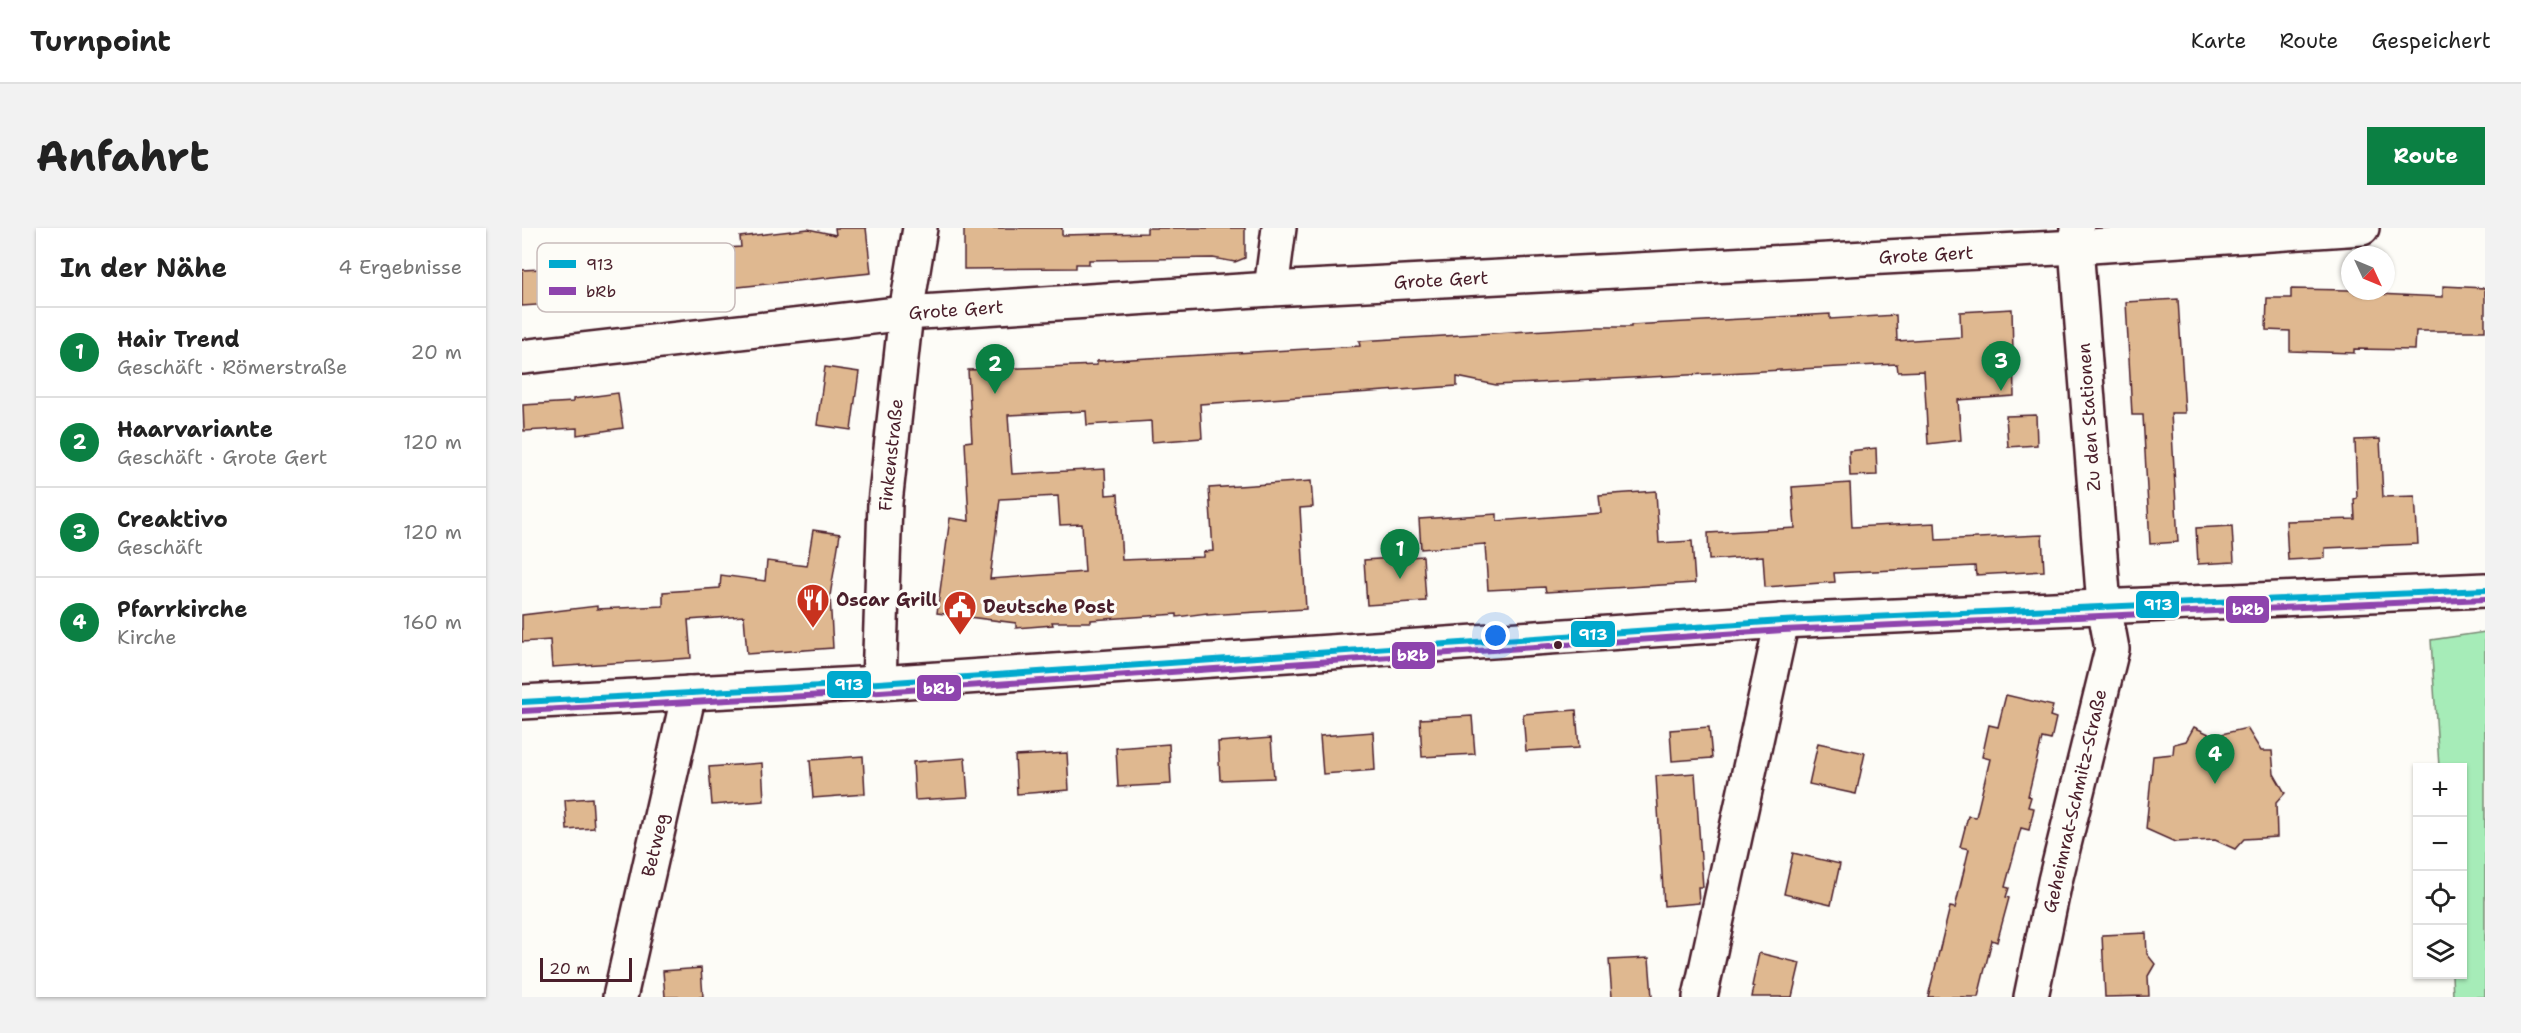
<!DOCTYPE html>
<html lang="de">
<meta charset="utf-8">
<style>
:root{--surface:#fff;--page:#f2f2f2;--text:#222;--muted:#767676;--line:#e0e0e0;--accent:#0b8043}
body{margin:0;font-family:"Shantell Sans",sans-serif;background:var(--page);color:var(--text)}
.controls{position:absolute;right:18px;bottom:18px;display:grid;overflow:hidden;border-radius:0px;box-shadow:0 2px 4px #0004}
.controls button{width:54px;height:54px;display:grid;place-items:center;padding:0;border:0;border-bottom:2px solid var(--line);background:var(--surface);color:var(--text);font:30px sans-serif}
.compass{position:absolute;left:1819px;top:18px;width:54px;height:54px;border-radius:50%;background:var(--surface);box-shadow:0 2px 4px #0004;rotate:134deg}
.scale{position:absolute;left:18px;bottom:15px;width:92px;box-sizing:border-box;padding-left:6px;border:3px solid #4a1f2b;border-top:0;font-size:16px;line-height:21px;white-space:nowrap;color:#4a1f2b;-webkit-text-stroke:4px #fdfcf7;paint-order:stroke}
.you{position:absolute;left:974px;top:408px;width:21px;height:21px;margin:-15px;border:4px solid #fff;border-radius:50%;background:#1a73e8;box-shadow:0 0 0 9px #1a73e833}
.badge{display:grid;place-items:center;width:39px;height:39px;border-radius:50%;background:var(--accent);color:#fff;font-size:20px;font-weight:700}
.pin{position:absolute;translate:-50% -50px;filter:drop-shadow(0 2px 3px #0008)}
.pin::after{content:'';position:absolute;top:32px;width:21px;height:18px;background:inherit;clip-path:polygon(0 0,100% 0,50% 100%)}
.list{margin:0;padding:0;list-style:none}
h2{display:flex;justify-content:space-between;align-items:center;height:78px;margin:0;padding:0 24px;font-size:26px}
h2 small{font-size:20px;font-weight:400;color:var(--muted)}
.list li{display:grid;grid-template-columns:39px 1fr auto;gap:18px;align-items:center;box-sizing:border-box;height:90px;padding:0 24px;border-top:2px solid var(--line)}
.list b{display:block;font-size:22px;white-space:nowrap}
.list p{margin:0;font-size:20px;white-space:nowrap;color:var(--muted)}
.list em{font-size:20px;font-style:normal;color:var(--muted)}
.icon{flex:none;width:33px;height:33px;fill:none;stroke:currentColor;stroke-width:2;stroke-linecap:round;stroke-linejoin:round}
.map{position:relative;flex:none;width:1963px;height:769px;overflow:hidden;border-radius:0px}
header{display:flex;align-items:center;gap:36px;box-sizing:border-box;height:84px;padding:0 30px;background:var(--surface);border-bottom:2px solid var(--line)}
header strong{font-size:28px}
nav{display:flex;gap:33px;margin-inline-start:auto;font-size:21px}
.intro{display:flex;align-items:center;justify-content:space-between;box-sizing:border-box;height:144px;padding:0 36px}
h1{margin:0;font-size:42px}
.button{padding:15px 27px;border-radius:0px;background:var(--accent);color:#fff;font-size:21px;font-weight:700}
main{display:flex;gap:36px;padding:0 36px}
aside{flex:1;background:var(--surface);border-radius:0px;box-shadow:0 2px 4px #0004}
.map>svg:first-child{display:block}
.green{fill:#a6ecb8;stroke:#788672;stroke-width:1.5}
.building{fill:#dfb890;stroke:#4a1f2b;stroke-width:1.5;fill-rule:evenodd}
.lines{fill:none;stroke-linecap:round;stroke-linejoin:round}
.minor-casing{stroke:#4a1f2b;stroke-width:38}
.tertiary-casing{stroke:#4a1f2b;stroke-width:38}
.minor{stroke:#fdfcf7;stroke-width:33}
.tertiary{stroke:#fdfcf7;stroke-width:33}
.bus-1-casing{stroke:#fdfcf7;stroke-width:10}
.bus-2-casing{stroke:#fdfcf7;stroke-width:10}
.bus-1{stroke:#00a9ce;stroke-width:6}
.bus-2{stroke:#8e44ad;stroke-width:6}
.bus-dot{fill:#4a1f2b;stroke:#fdfcf7;stroke-width:2}
.labels{text-anchor:middle;dominant-baseline:central;stroke-width:6;stroke-linejoin:round;paint-order:stroke}
.street-label{font-size:18px;fill:#4a1f2b;stroke:#fdfcf7}
.poi-label{font-size:18px;font-weight:bold;fill:#4a1f2b;stroke:#fdfcf7;text-anchor:start}
.key{fill:#fdfcf7;stroke:#c7baba;stroke-width:1.5}
.key-label{font-size:16px;fill:#4a1f2b}
.line-badge{stroke:#fdfcf7;stroke-width:2}
.badge-label{font-size:16px;text-anchor:middle;font-weight:bold;fill:#fff}
</style>
<header>
<strong>Turnpoint</strong>
<nav><a>Karte</a><a>Route</a><a>Gespeichert</a></nav>
</header>
<div class="intro"><h1>Anfahrt</h1><a class="button">Route</a></div>
<main>
<aside>
<h2>In der Nähe<small>4 Ergebnisse</small></h2>
<ul class="list">
<li><span class="badge">1</span><div><b>Hair Trend</b><p>Geschäft · Römerstraße</p></div><em>20 m</em></li>
<li><span class="badge">2</span><div><b>Haarvariante</b><p>Geschäft · Grote Gert</p></div><em>120 m</em></li>
<li><span class="badge">3</span><div><b>Creaktivo</b><p>Geschäft</p></div><em>120 m</em></li>
<li><span class="badge">4</span><div><b>Pfarrkirche</b><p>Kirche</p></div><em>160 m</em></li>
</ul>
</aside>
<div class="map">
<svg width="1963" height="769" viewBox="0 0 1963 769">
<rect width="100%" height="100%" fill="#fdfcf7"/>
<filter id="ink" filterUnits="userSpaceOnUse"><feTurbulence type="fractalNoise" baseFrequency=".0167" numOctaves="2"/><feDisplacementMap in="SourceGraphic" scale="12" xChannelSelector="R" yChannelSelector="G"/><feConvolveMatrix kernelMatrix="1 2 1 2 8 2 1 2 1" color-interpolation-filters="sRGB"/></filter>
<g filter="url(#ink)">
<polygon class="green" points="1963,404 1963,769 1931,769 1930,747 1940,746 1940,540 1917,539 1909,412"/>
<g class="building">
<polygon points="313,0 344,0 349,45 179,63 179,66 0,78 0,42 39,40 38,31 219,19 218,9 286,1 314,7"/>
<polygon points="442,0 540,0 540,7 625,5 625,0 723,0 723,30 713,34 691,30 567,32 567,36 554,36 554,40 442,41"/>
<polygon points="1921,58 1963,60 1963,103 1894,103 1893,122 1832,121 1832,125 1768,123 1768,103 1744,102 1745,70 1769,70 1769,61 1828,62 1833,63 1833,65 1921,69"/>
<polygon points="1656,71 1663,185 1649,185 1656,314 1628,316 1621,187 1610,187 1604,74"/>
<path d="M1490,81L1492,168L1436,172L1439,212L1406,216L1402,143L1376,144L1375,136L974,157L935,149V158L678,176L680,210L630,214L629,193L565,197L564,183L486,187L490,246L583,241L584,267L596,266L600,332L681,329V324L691,323L687,260L789,253L791,279L778,280L784,381L685,387V385L655,389V386L569,392V394H530L531,397L494,400V395L415,385L428,290L447,293L443,214L450,213L446,142L575,137V133L838,118L837,113L1074,99H1109V97L1308,86V91L1374,87L1375,113L1439,109L1438,84ZM536,268L538,297L560,296L563,344L468,351L478,271Z"/>
<polygon points="303,139 337,144 329,202 295,197"/>
<polygon points="96,165 101,200 55,207 55,200 2,203 1,177 51,174 51,171"/>
<polygon points="1514,187 1515,217 1486,219 1484,188"/>
<polygon points="1858,211 1861,269 1893,268 1896,316 1803,320 1803,330 1766,332 1764,293 1833,291 1832,271 1835,270 1833,212"/>
<polygon points="1354,220 1355,247 1328,248 1327,223"/>
<polygon points="1328,255 1330,299 1413,295 1414,312 1520,307 1522,343 1454,347 1453,338 1312,345 1313,354 1243,359 1241,328 1187,332 1186,305 1273,300 1270,259"/>
<polygon points="1134,263 1137,315 1170,313 1173,355 1024,364 1023,359 966,362 963,316 899,321 897,291 975,286 975,293 1079,285 1077,267"/>
<polygon points="1710,298 1712,334 1676,336 1674,300"/>
<polygon points="291,302 318,306 308,368 311,420 225,426 222,388 166,392 169,430 30,439 28,412 0,414 0,387 75,378 75,381 141,378 141,364 198,360 199,347 243,353 245,333 285,338"/>
<polygon points="901,328 904,373 845,377 842,332"/>
<polygon points="1484,467 1531,478 1528,488 1534,490 1529,512 1520,510 1506,568 1509,569 1506,579 1512,580 1507,602 1499,600 1483,659 1487,660 1484,669 1487,670 1475,714 1470,712 1456,769 1406,769 1428,679 1433,680 1447,621 1438,619 1446,588 1454,589 1468,531 1460,529 1467,497 1476,499"/>
<polygon points="1054,482 1057,520 1004,523 1001,486"/>
<polygon points="950,488 953,526 900,529 898,491"/>
<polygon points="1187,499 1190,530 1150,533 1148,502"/>
<polygon points="1672,499 1691,508 1725,500 1739,523 1750,523 1752,546 1763,565 1754,575 1755,609 1722,611 1713,621 1693,612 1653,614 1624,601 1631,528 1651,526 1652,516 1664,513"/>
<polygon points="851,504 853,542 801,546 798,508"/>
<polygon points="749,510 752,550 698,552 696,514"/>
<polygon points="1296,515 1343,525 1334,566 1287,556"/>
<polygon points="647,516 649,556 596,559 594,520"/>
<polygon points="545,525 547,562 495,566 493,528"/>
<polygon points="341,528 343,566 291,570 288,532"/>
<polygon points="443,530 446,569 393,572 391,534"/>
<polygon points="240,535 242,573 190,577 187,539"/>
<polygon points="1173,545 1181,659 1176,659 1177,675 1142,678 1134,548"/>
<polygon points="70,570 72,600 45,602 43,572"/>
<polygon points="1271,625 1318,636 1309,677 1262,666"/>
<polygon points="1624,705 1625,726 1633,736 1626,748 1627,768 1583,769 1580,707"/>
<polygon points="1237,725 1278,735 1270,769 1230,769 1232,759 1230,758"/>
<polygon points="1127,730 1130,769 1090,769 1087,732"/>
<polygon points="179,740 181,769 143,769 141,743"/>
</g>
<g class="lines">
<g class="minor-casing">
<g id="minor">
<polyline points="749,61 757,0"/>
<polyline points="0,129 384,85 749,61 1554,19 1840,0"/>
<polyline points="357,455 363,275 384,85 398,0"/>
<polyline points="98,769 167,465"/>
<polyline points="1178,769 1260,393"/>
<polyline points="1509,769 1533,653 1590,421 1582,378 1554,19 1555,0"/>
</g>
</g>
<g class="tertiary-casing">
<polyline id="tertiary" points="0,474 357,455 1260,393 1963,362"/>
</g>
<use href="#minor" class="minor"/>
<use href="#tertiary" class="tertiary"/>
<g class="bus-1-casing">
<polyline id="bus-1" points="0,474 357,455 1260,393 1963,362"/>
</g>
<g class="bus-2-casing">
<polyline id="bus-2" points="0,483 358,464 1261,402 1963,371"/>
</g>
<use href="#bus-1" class="bus-1"/>
<use href="#bus-2" class="bus-2"/>
</g>
</g>
<defs>
<g id="restaurant-pin" transform="scale(1.725)"><path d="M0 17L-7.5 6A9.5 9.5 0 1 1 7.5 6Z" fill="#c8321e" stroke="#fdfcf7"/><path d="M-5-6h1v4h1v-4h1v4h1v-4h1v5L-1.5 .5V6h-2V.5L-5-1ZM5-6V6H3V1.5H1.5Q1.5-4 5-6Z" fill="#fff"/></g>
<g id="civic-pin" transform="scale(1.725)"><path d="M0 17L-7.5 6A9.5 9.5 0 1 1 7.5 6Z" fill="#c8321e" stroke="#fdfcf7"/><path d="M-.6-6.5H3V-4.5H.6V-3L4-1V1h2V6H-6V1h2V-1L-.6-3ZM-1.2 2.5V6h2.4V2.5Z" fill="#fff"/></g>
</defs>
<g fill-rule="evenodd">
<use href="#restaurant-pin" x="291" y="372"/>
<use href="#civic-pin" x="438" y="379"/>
</g>
<circle class="bus-dot" cx="1036" cy="417" r="5"/>
<g class="labels">
<g class="street-label">
<text transform="translate(1404 27) rotate(-3)">Grote Gert</text>
<text transform="translate(919 52) rotate(-3)">Grote Gert</text>
<text transform="translate(434 82) rotate(-4)">Grote Gert</text>
<text transform="translate(1567 189) rotate(-94)">Zu den Stationen</text>
<text transform="translate(369 227) rotate(-84)">Finkenstraße</text>
<text transform="translate(1553 573) rotate(-77)">Geheimrat-Schmitz-Straße</text>
<text transform="translate(133 617) rotate(-77)">Betweg</text>
</g>
<g class="poi-label">
<text x="314" y="372">Oscar Grill</text>
<text x="461" y="379">Deutsche Post</text>
</g>
</g>
<rect x="15" y="15" width="198" height="69" rx="9" class="key"/>
<rect x="27" y="32" width="27" height="8" fill="#00a9ce"/>
<rect x="27" y="59" width="27" height="8" fill="#8e44ad"/>
<g class="key-label">
<text x="64" y="42">913</text>
<text x="64" y="69">bRb</text>
</g>
<g class="line-badge">
<rect x="1613" y="362" width="45" height="29" rx="6" fill="#00a9ce"/>
<rect x="1703" y="367" width="45" height="29" rx="6" fill="#8e44ad"/>
<rect x="1048" y="392" width="46" height="28" rx="6" fill="#00a9ce"/>
<rect x="869" y="413" width="45" height="29" rx="6" fill="#8e44ad"/>
<rect x="304" y="442" width="46" height="29" rx="6" fill="#00a9ce"/>
<rect x="394" y="446" width="46" height="28" rx="6" fill="#8e44ad"/>
</g>
<g class="badge-label">
<text x="1636" y="382">913</text>
<text x="1726" y="387">bRb</text>
<text x="1071" y="412">913</text>
<text x="891" y="433">bRb</text>
<text x="327" y="462">913</text>
<text x="417" y="466">bRb</text>
</g>
</svg>
<div class="controls">
<button>+</button>
<button>−</button>
<button><svg class="icon" aria-label="locate" viewBox="0 0 24 24"><circle cx="12" cy="12" r="6"/><path d="M12 2v4M12 18v4M2 12h4M18 12h4"/></svg></button>
<button><svg class="icon" aria-label="layers" viewBox="0 0 24 24"><path d="M12 4l9 5-9 5-9-5zM3 14l9 5 9-5"/></svg></button>
</div>
<svg class="compass" viewBox="-18 -18 36 36"><path d="M0-13l5 13h-10z" fill="#e53935"/><path d="M0 13l5-13h-10z" fill="#767676"/></svg>
<div class="scale">20 m</div>
<div class="you"></div>
<div class="pin badge" style="left:878px;top:351px">1</div>
<div class="pin badge" style="left:473px;top:166px">2</div>
<div class="pin badge" style="left:1479px;top:163px">3</div>
<div class="pin badge" style="left:1693px;top:556px">4</div>
</div>
</main>
